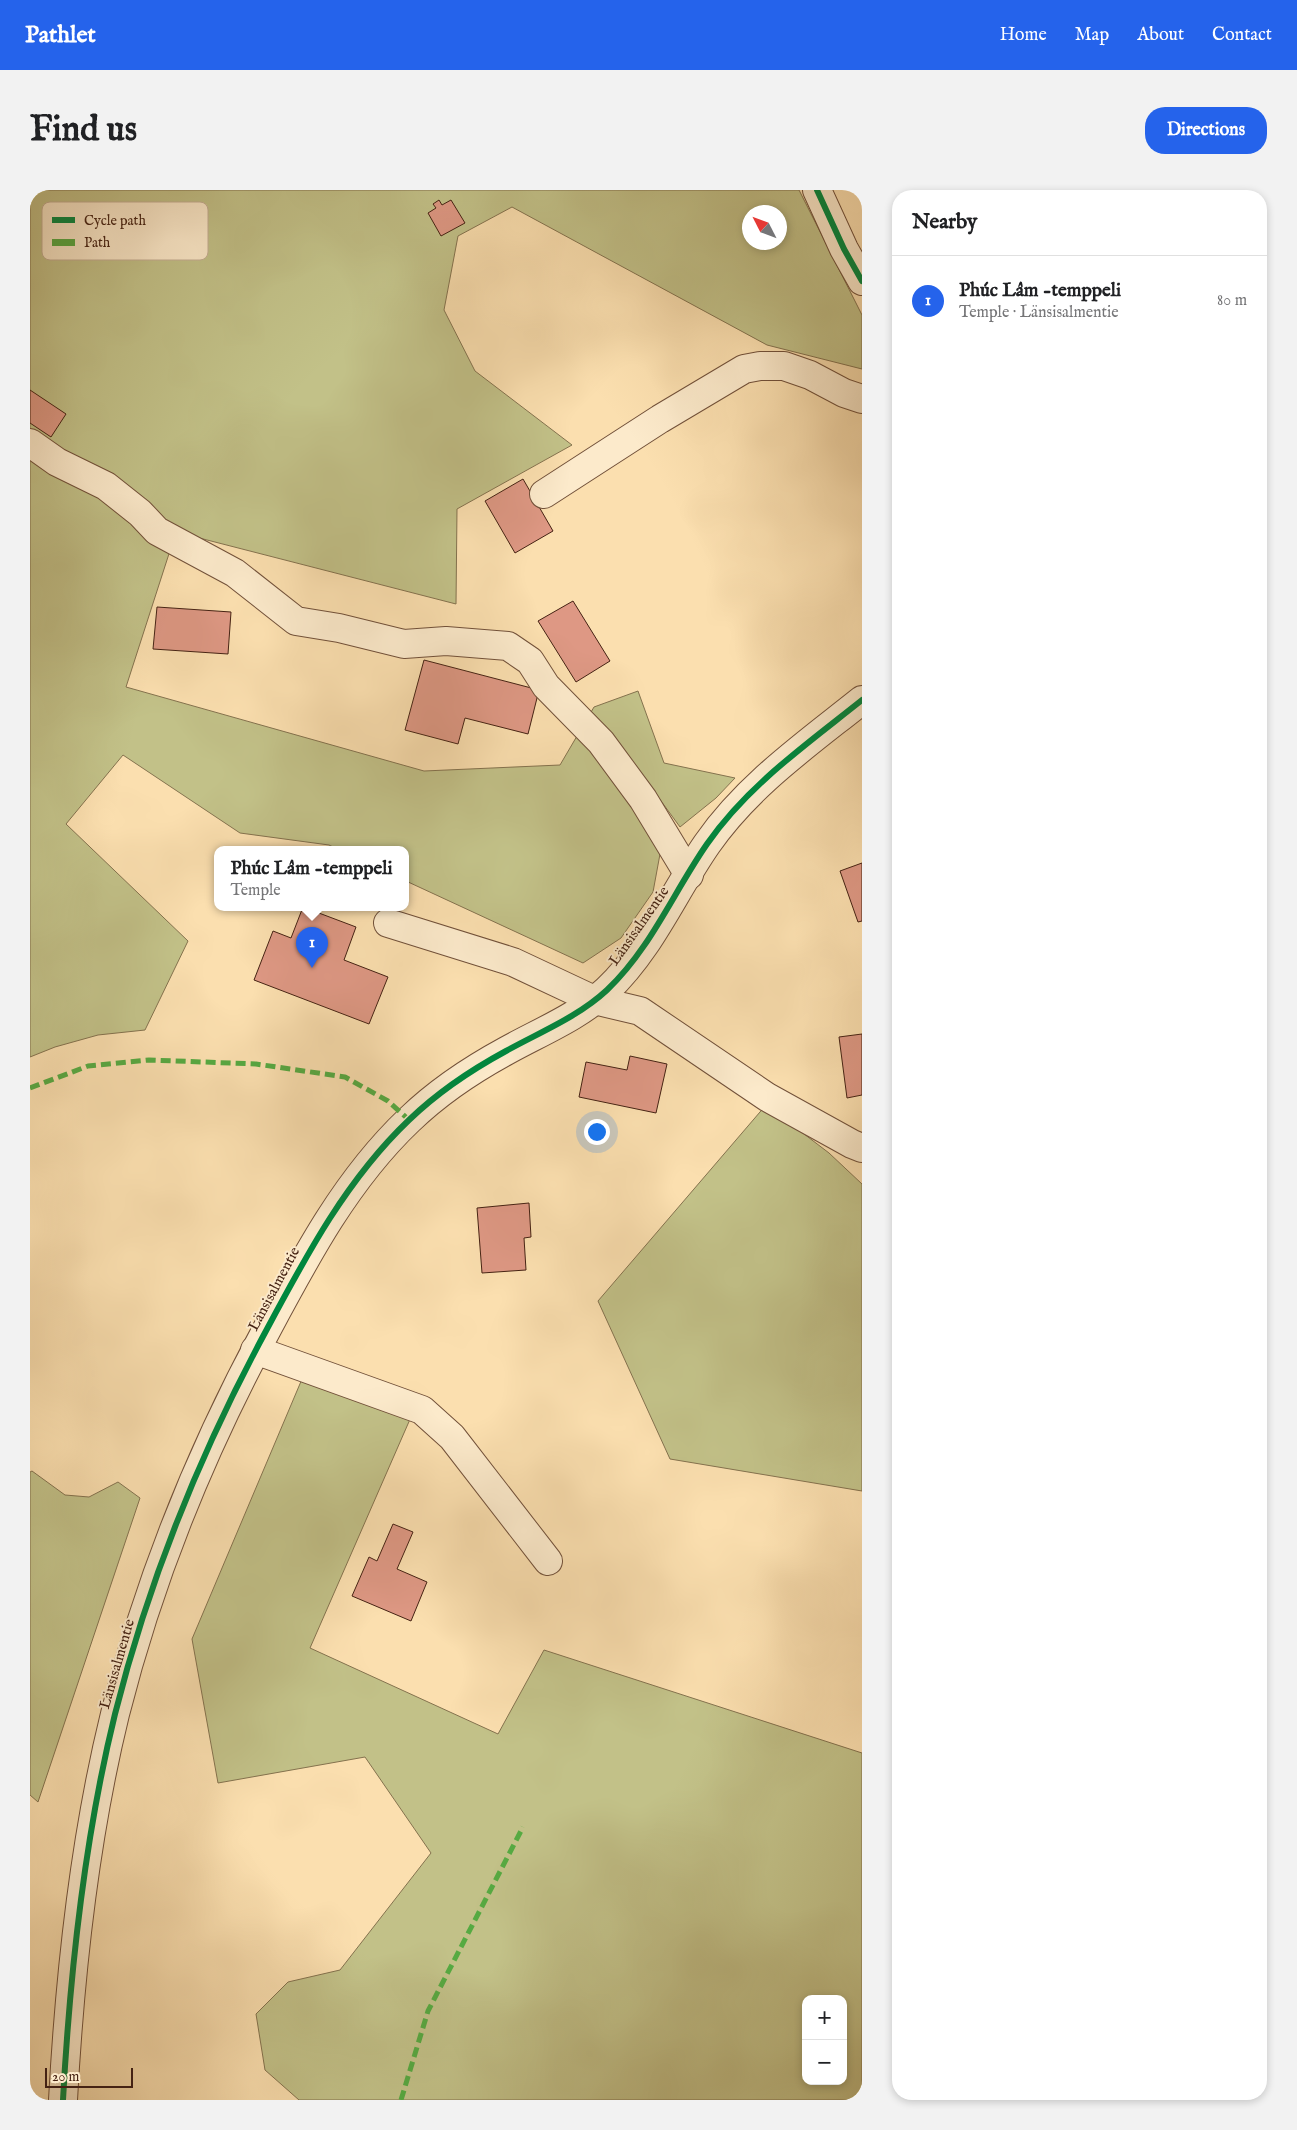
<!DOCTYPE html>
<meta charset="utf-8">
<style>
:root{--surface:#fff;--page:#f2f2f2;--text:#202124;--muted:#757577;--line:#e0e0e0;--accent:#2563eb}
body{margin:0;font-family:"IM FELL English",serif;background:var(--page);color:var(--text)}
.controls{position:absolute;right:15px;bottom:15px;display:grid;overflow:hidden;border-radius:10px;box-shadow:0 2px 8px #0003}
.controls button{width:45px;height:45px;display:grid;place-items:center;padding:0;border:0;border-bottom:1px solid var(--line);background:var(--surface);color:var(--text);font:25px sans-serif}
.compass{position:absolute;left:712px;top:15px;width:45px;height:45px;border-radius:50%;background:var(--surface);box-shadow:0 2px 8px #0003;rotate:312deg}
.scale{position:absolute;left:15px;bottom:12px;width:88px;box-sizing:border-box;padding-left:5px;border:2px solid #452213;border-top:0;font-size:14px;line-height:18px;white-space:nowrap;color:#452213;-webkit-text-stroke:4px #fceacb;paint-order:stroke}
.you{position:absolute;left:566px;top:941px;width:18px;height:18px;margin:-12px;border:4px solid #fff;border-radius:50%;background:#1a73e8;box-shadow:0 0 0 8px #1a73e833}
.badge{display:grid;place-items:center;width:32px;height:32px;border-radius:50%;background:var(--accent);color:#fff;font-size:16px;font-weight:700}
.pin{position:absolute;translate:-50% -41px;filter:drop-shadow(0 1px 2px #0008)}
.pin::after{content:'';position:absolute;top:26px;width:18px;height:15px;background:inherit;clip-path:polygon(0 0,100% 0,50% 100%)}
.popup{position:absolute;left:184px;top:656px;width:195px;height:65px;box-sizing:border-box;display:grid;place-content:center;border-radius:10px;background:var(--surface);filter:drop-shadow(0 1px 4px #0005);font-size:16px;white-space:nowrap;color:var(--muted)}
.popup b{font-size:19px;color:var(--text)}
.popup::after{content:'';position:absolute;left:50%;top:100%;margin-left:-10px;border:10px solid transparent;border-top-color:var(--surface)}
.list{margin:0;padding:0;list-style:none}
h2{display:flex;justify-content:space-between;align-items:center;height:65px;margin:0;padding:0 20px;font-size:21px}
h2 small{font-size:16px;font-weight:400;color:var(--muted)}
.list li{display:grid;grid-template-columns:32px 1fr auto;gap:15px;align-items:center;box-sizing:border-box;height:90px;padding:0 20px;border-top:1px solid var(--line)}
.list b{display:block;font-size:19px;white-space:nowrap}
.list p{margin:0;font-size:16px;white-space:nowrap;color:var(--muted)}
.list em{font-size:16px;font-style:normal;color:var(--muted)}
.map{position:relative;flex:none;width:832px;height:1910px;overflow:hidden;border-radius:20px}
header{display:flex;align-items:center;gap:30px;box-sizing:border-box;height:70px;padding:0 25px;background:var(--accent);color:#fff}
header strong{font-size:24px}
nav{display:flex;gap:28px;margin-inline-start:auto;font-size:18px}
.intro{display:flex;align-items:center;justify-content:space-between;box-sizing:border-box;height:120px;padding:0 30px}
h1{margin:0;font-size:35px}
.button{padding:12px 22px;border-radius:20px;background:var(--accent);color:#fff;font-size:18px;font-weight:700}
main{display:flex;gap:30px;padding:0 30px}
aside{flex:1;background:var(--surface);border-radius:20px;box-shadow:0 2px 8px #0003}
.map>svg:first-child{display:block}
.green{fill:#c2c188;stroke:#84724e;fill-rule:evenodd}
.building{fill:#de9884;stroke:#452213}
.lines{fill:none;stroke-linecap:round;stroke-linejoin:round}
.minor-casing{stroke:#72513a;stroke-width:30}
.minor{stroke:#fceacb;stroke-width:28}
.quiet{stroke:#56aa42;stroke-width:5;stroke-dasharray:10 5;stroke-linecap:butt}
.cycleway-casing{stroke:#fceacb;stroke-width:9}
.cycleway{stroke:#00873e;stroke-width:6}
.labels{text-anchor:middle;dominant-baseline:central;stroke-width:4;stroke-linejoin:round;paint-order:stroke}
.street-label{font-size:15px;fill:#452213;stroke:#fceacb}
.key{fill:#fceacb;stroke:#c5ae94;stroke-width:1}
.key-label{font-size:14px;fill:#452213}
</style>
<header>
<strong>Pathlet</strong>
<nav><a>Home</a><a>Map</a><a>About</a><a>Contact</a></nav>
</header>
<div class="intro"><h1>Find us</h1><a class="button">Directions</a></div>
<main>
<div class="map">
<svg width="832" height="1910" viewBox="0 0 832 1910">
<rect width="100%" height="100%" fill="#fbdfaf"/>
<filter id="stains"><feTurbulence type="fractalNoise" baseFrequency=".004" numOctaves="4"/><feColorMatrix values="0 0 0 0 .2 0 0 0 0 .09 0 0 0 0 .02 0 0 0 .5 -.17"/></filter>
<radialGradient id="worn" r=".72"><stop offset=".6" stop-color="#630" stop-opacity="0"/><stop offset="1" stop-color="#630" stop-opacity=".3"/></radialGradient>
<g class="green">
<path d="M0,0H769L832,125V179L737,155L482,17L428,46L414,120L445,181L542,255L427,319L426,414L146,342L96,497L394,581L530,575L564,517L608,501L634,573L705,588L686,608L650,637L604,574L586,589L630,664L623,702L591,748L553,773L376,691V659H307L299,655L210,643L93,565L36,634L158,751L115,840L68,845L25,857L0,867ZM719,22H749V52H719Z"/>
<polygon points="736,915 799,963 832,994 832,1301 640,1269 568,1111"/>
<path d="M272,1189L381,1227L280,1458L468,1544L514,1460L832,1563V1910H269L235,1880L226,1824L258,1792L310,1780L401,1663L335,1567L188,1593L162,1449ZM776,1809H813V1891H776Z"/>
<polygon points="2,1281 35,1305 59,1307 88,1292 110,1308 8,1612 0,1605 0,1282"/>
</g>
<g class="building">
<polygon points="409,10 412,15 421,10 435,33 411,46 398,23 406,18 403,14"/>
<polygon points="0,200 36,224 21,247 0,233"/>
<polygon points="493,289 523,341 485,363 455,311"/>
<polygon points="543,411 580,471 546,492 508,431"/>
<polygon points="127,417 201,422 198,464 123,459"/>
<polygon points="394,470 509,500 498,544 435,528 428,554 375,540"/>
<polygon points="832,673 832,731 828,732 810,681"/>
<polygon points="273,717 326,737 314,770 358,787 339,834 224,790 243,741 261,748"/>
<polygon points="832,844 832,905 817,908 809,847"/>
<polygon points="600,866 637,874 626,923 549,907 556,872 597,880"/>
<polygon points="499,1013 501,1047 494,1048 496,1080 452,1083 447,1018"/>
<polygon points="363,1334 383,1342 367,1379 397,1392 381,1431 322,1406 339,1367 347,1371"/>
</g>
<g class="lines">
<g class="minor-casing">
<g id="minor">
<polyline points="787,0 814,59 832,91"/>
<polyline points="0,253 27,272 76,296 110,323 127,341 205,383 266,431 309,438 374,454 416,451 478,456 500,471 516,496 571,552 613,609 659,685"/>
<polyline points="514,304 630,229 714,179 730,176 754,176 780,185 814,203 832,209"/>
<polyline points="358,733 483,772 564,810 610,821 737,907 822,954 832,958"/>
<polyline points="225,1160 392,1220 422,1247 518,1371"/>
<path d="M33,1910C40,1781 54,1650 85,1524C119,1389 171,1261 237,1139C277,1064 317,989 379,930C408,902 441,880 476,861C510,842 548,827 577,800C621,758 643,703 677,654C718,595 777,554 832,510"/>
</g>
</g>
<use href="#minor" class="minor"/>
<g class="quiet">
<polyline points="0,898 58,876 119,870 226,874 315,887 358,911 379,930"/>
<polyline points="371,1910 398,1821 493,1637"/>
</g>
<g class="cycleway-casing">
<g id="cycleway">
<polyline points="787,0 814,59 832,91"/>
<path d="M33,1910C40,1781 54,1650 85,1524C119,1389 171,1261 237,1139C277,1064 317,989 379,930C408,902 441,880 476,861C510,842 548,827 577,800C621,758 643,703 677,654C718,595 777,554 832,510"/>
</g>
</g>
<use href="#cycleway" class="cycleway"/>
</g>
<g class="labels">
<g class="street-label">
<text transform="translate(609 736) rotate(-55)">Länsisalmentie</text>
<text transform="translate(244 1099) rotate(-62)">Länsisalmentie</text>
<text transform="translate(87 1474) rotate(-74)">Länsisalmentie</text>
</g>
</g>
<rect x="12" y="12" width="166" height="58" rx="8" class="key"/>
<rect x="22" y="27" width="23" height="6" fill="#00873e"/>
<rect x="22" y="49" width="23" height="7" fill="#56aa42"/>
<g class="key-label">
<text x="54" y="35">Cycle path</text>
<text x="54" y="57">Path</text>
</g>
<rect width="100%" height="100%" filter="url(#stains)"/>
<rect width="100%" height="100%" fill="url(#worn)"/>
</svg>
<div class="controls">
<button>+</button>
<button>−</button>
</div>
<svg class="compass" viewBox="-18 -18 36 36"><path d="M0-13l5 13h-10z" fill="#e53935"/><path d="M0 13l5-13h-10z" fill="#757577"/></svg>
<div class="scale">20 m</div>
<div class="you"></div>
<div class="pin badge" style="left:282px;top:778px">1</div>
<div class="popup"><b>Phúc Lâm -temppeli</b>Temple</div>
</div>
<aside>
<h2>Nearby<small></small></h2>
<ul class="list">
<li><span class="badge">1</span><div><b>Phúc Lâm -temppeli</b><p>Temple · Länsisalmentie</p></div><em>80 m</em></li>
</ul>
</aside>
</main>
